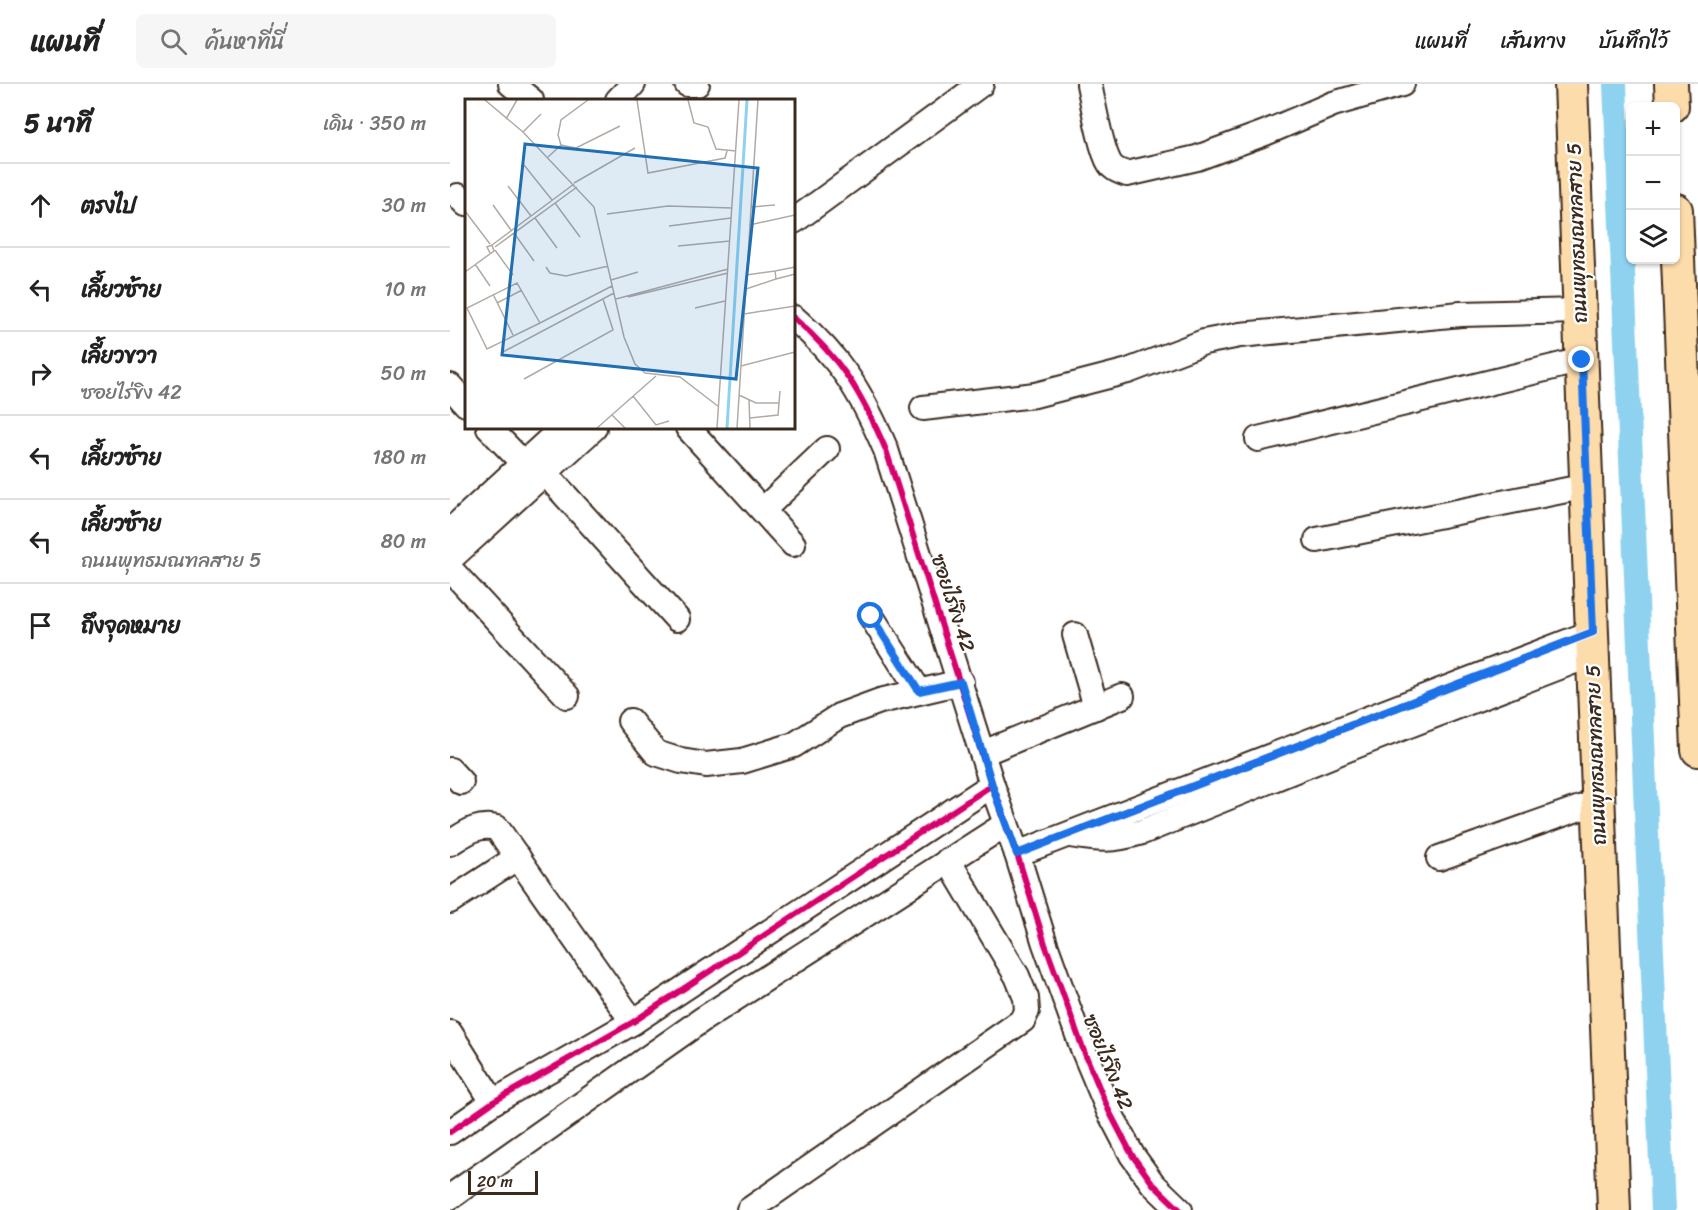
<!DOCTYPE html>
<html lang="th">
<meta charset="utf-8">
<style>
:root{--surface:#fff;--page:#f6f6f6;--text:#222;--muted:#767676;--line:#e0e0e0}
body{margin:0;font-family:Sriracha,"Playpen Sans Thai",sans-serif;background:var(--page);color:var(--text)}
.controls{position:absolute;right:18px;top:18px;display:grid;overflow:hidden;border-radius:9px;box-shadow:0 2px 4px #0004}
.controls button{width:54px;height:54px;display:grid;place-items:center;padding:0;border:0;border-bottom:2px solid var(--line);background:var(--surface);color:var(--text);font:30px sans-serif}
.scale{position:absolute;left:18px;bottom:15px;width:70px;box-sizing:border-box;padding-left:6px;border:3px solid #3b2a1e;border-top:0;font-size:16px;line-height:21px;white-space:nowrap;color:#3b2a1e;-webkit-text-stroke:4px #fff;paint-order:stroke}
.stop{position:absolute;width:18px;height:18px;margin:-14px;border:4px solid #1a73e8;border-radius:50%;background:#fff}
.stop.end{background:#1a73e8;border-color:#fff;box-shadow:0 2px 6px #0008}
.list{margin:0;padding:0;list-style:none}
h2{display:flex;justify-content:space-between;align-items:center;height:78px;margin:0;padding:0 24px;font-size:26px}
h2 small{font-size:20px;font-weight:400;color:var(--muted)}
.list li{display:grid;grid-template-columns:39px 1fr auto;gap:18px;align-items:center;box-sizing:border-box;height:84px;padding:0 24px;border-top:2px solid var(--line)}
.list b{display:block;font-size:22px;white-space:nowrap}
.list p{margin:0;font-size:20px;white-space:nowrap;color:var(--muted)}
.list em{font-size:20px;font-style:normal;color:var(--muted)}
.icon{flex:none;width:33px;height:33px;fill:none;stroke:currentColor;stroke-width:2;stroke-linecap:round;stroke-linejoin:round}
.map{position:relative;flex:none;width:1248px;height:1126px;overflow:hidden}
header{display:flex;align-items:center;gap:36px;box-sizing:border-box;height:84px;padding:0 30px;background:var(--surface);border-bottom:2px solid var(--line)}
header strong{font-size:28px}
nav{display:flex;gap:33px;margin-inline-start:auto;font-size:21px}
.search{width:420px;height:54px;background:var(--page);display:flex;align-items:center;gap:15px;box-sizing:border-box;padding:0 21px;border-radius:9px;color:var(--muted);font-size:22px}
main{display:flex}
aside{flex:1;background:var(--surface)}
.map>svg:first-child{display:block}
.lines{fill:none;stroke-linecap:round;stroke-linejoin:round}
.canal{stroke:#8ed2f0;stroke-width:24}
.minor-casing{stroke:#3b2a1e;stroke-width:28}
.major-casing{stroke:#3b2a1e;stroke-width:36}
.minor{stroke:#fff;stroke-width:24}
.major{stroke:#fddcac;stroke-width:32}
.cycleway-casing{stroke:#fff;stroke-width:10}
.cycleway{stroke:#d6006c;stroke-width:6}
.route{stroke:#1a73e8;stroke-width:8}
.labels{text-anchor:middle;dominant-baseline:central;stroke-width:4.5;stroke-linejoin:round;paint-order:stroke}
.street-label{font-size:20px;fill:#3b2a1e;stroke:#fff}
.inset-river{fill:none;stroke:#8ed2f0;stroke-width:3}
.inset-road{fill:none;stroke:#b1aaa5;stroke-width:1.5}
.view{fill:#1f6fb2;fill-opacity:0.15;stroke:#1f6fb2;stroke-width:3}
.inset-edge{fill:none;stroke:#3b2a1e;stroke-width:3}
</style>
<header>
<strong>แผนที่</strong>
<div class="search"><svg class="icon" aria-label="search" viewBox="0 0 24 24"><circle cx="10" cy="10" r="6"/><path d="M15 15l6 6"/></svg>ค้นหาที่นี่</div>
<nav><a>แผนที่</a><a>เส้นทาง</a><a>บันทึกไว้</a></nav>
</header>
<main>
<aside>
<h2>5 นาที<small>เดิน · 350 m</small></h2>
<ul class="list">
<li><svg class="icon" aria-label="ahead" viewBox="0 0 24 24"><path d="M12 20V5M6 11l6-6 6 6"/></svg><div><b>ตรงไป</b></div><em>30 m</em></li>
<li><svg class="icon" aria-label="left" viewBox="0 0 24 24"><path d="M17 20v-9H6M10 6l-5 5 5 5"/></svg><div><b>เลี้ยวซ้าย</b></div><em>10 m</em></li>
<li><svg class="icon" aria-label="right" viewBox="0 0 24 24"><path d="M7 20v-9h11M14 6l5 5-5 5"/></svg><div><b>เลี้ยวขวา</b><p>ซอยไร่ขิง 42</p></div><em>50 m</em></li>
<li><svg class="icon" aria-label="left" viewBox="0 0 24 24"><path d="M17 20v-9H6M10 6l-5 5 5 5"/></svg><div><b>เลี้ยวซ้าย</b></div><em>180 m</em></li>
<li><svg class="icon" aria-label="left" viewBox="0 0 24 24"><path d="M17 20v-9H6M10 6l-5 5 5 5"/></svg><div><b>เลี้ยวซ้าย</b><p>ถนนพุทธมณฑลสาย 5</p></div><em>80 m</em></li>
<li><svg class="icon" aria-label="arrive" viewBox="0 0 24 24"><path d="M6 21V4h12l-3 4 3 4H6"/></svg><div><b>ถึงจุดหมาย</b></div></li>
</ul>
</aside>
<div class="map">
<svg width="1248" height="1126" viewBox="0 0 1248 1126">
<rect width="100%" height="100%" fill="#fff"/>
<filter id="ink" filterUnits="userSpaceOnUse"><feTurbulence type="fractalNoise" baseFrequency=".0167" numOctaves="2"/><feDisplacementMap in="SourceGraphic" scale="12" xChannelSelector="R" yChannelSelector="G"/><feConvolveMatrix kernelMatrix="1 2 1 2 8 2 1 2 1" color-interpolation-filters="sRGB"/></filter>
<g filter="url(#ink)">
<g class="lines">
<polyline class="canal" points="1165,0 1213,1126"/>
<g class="minor-casing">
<g id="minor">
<polyline points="61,0 81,16"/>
<polyline points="237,0 247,0"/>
<path d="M639,0C643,19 651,66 660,80C664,86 671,88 677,90L747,74L815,49L883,20L952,0"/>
<polyline points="168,16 183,0"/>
<polyline points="8,112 16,120"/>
<polyline points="344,137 531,0"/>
<path d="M344,234C392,276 411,308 436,366L542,701L567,770L595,860L633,965L659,1027L682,1071L703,1100L730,1126"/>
<polyline points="0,302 16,320"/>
<polyline points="473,324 585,311 678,287 754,258 790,251 1011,230 1130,227"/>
<polyline points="39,344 73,379"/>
<polyline points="238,344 343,460"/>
<polyline points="808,355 1132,276"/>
<polyline points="95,389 227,535"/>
<polyline points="313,426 377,365"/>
<polyline points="0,447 112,344"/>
<polyline points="867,456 1137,402"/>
<polyline points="0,475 144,344"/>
<polyline points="0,485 117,612"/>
<polyline points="421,532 469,607"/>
<polyline points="625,551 646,623"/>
<polyline points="180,637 206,669 231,677 256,681 292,677 344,661 389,632 430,617 511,598"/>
<polyline points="533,669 672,612"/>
<polyline points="0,686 11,698"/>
<path d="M620,751C650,756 662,757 692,748L910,660L1143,570"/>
<path d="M0,759C16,749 28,739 47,744L183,938"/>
<polyline points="567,770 1143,548"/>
<polyline points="989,774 1147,718"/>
<polyline points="0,817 68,773"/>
<polyline points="0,949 43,1018"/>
<polyline points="0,1048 43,1018 183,938 542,701"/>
<polyline points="0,1113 253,935 556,740"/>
<polyline points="299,1126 573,936 577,927 576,914 567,892 498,776"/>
</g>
</g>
<g class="major-casing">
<g id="major">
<path d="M1121,0C1137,375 1148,751 1164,1126"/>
<polyline points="1221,0 1222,22"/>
<polyline points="1226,126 1248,666"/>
</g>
</g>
<use href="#minor" class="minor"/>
<use href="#major" class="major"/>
<g class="cycleway-casing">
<g id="cycleway">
<path d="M344,234C392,276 411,308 436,366L542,701L567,770L595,860L633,965L659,1027L682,1071L703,1100L730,1126"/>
<polyline points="567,770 1143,548"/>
<polyline points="0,1048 43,1018 183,938 542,701"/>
</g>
</g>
<use href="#cycleway" class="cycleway"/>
</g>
</g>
<g class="lines" filter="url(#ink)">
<polyline class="route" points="421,532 469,607 511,598 542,701 567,770 1143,548 1132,276"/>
</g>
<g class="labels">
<g class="street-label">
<text transform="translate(1127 149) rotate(-92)">ถนนพุทธมณฑลสาย 5</text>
<text transform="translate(503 519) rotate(72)">ซอยไร่ขิง 42</text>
<text transform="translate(1146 671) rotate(-92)">ถนนพุทธมณฑลสาย 5</text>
<text transform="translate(658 978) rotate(68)">ซอยไร่ขิง 42</text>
</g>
</g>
<g transform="translate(15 15)">
<rect width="330" height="330" fill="#fff"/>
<path class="inset-river" d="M262,329L282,1"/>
<path class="inset-road" d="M20,1L58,33L129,108L159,238L170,265L180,274L215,278L254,308M172,1L183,74L260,59L262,52M223,1L229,24L243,28L251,50L271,52M41,20L52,1M58,33L76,15M96,46L93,36L96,21L123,1M83,58L96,46L111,49L155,27M59,66L87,101M109,84L170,49M43,87L66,117M90,104L115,138M28,106L46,131M286,108L310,106M0,112L25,145M142,115L203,107L267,109M70,119L92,149M284,126L330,116M204,127L266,119M49,134L69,162M27,146L109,85M213,147L265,142M30,148L112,88M30,151L48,176M10,165L25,187M81,168L85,174L101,177L143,167M310,172L330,168M0,173L29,152L27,146L22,148L25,154M311,180L330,175M146,181L173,173M281,190L311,180L310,172L281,176M28,195L48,236M163,198L263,174M151,200L263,170M32,204L57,191M230,209L260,202M279,215L330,207M75,224L52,184L2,209L22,250L75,224L147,187M36,254L149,194M276,267L330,253M59,280L148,231L138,200M274,296L291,304H314M168,297L191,326L204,322M284,301L285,329M147,316L160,329M285,319L313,316L315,292M132,329L191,277M252,329L274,1M272,329L293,1"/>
<path class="view" d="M60,45L293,69L271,280L37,256Z"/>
<rect width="330" height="330" class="inset-edge"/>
</g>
</svg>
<div class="controls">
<button>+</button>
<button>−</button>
<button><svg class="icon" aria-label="layers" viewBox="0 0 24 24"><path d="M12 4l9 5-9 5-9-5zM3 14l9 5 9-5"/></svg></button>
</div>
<div class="scale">20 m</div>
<div class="stop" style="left:421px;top:532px"></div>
<div class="stop end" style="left:1132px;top:276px"></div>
</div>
</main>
